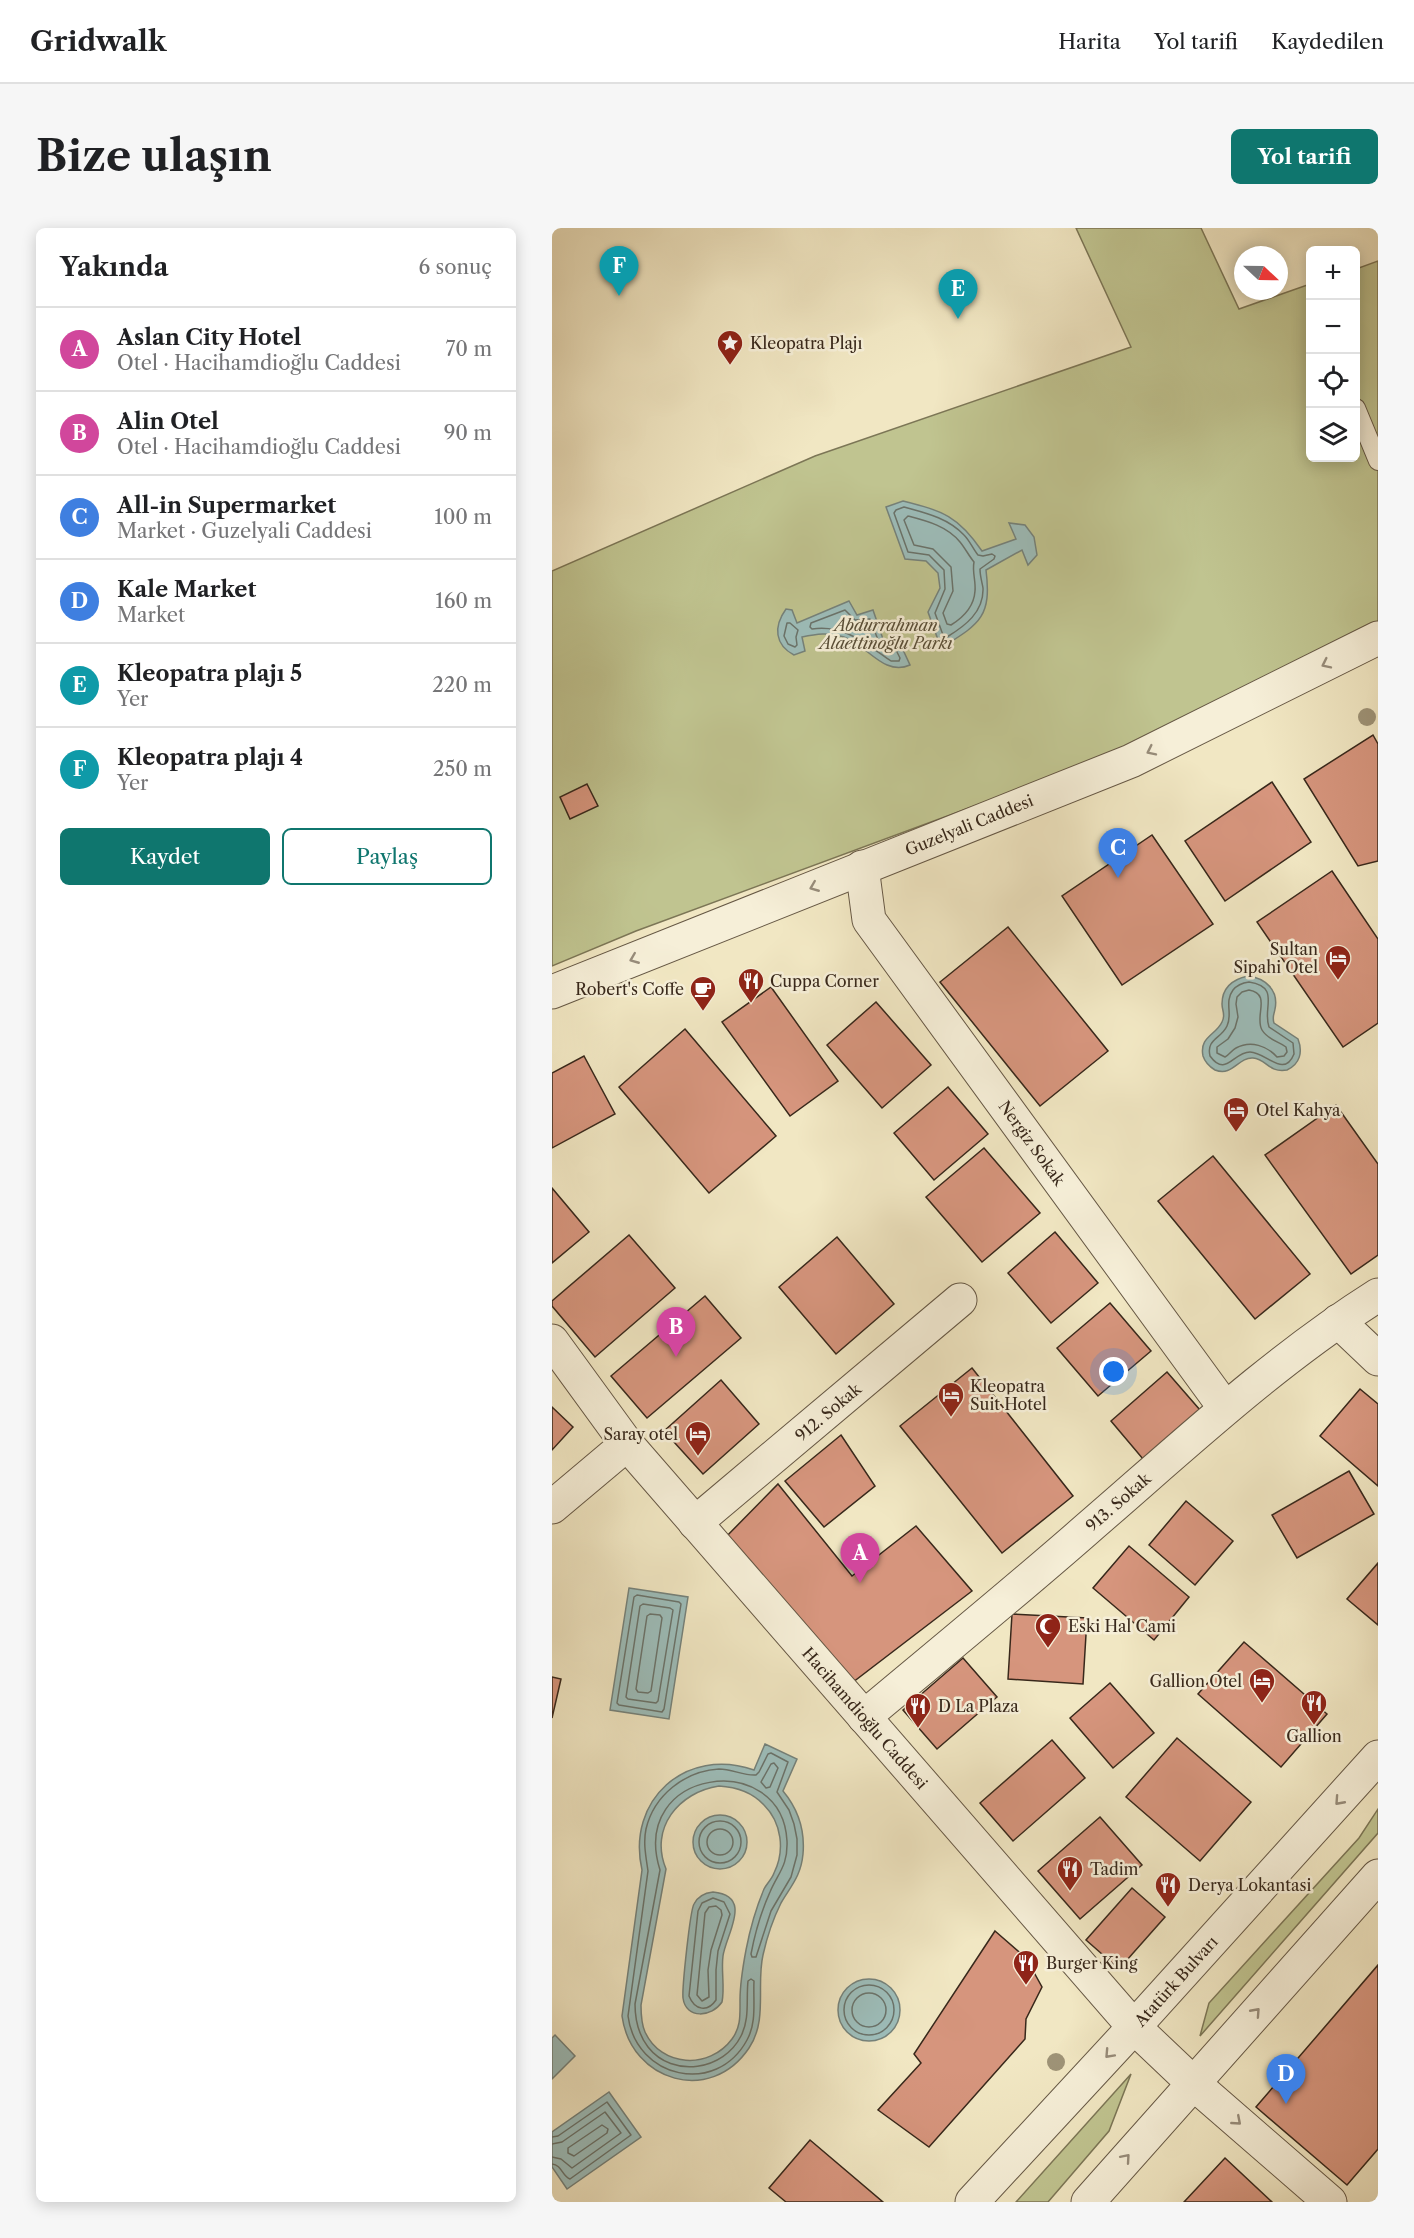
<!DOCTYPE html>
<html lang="tr">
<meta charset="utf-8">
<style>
:root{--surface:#fff;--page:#f6f6f6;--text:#202124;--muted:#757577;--line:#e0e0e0;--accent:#0f766e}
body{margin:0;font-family:"Libre Caslon Text",serif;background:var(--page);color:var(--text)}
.controls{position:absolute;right:18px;top:18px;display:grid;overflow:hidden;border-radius:9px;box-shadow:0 3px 15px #0003}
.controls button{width:54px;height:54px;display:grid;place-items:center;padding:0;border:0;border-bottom:2px solid var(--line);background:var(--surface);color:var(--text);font:30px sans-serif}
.compass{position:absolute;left:682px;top:18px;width:54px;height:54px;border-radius:50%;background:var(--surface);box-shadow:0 3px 15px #0003;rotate:112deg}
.you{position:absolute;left:562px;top:1144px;width:21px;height:21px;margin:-15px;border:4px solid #fff;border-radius:50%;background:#1a73e8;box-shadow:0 0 0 9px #1a73e833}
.badge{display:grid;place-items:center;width:39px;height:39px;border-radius:50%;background:var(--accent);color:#fff;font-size:20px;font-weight:700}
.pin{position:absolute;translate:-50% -50px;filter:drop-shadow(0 2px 3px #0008)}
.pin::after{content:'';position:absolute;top:32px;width:21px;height:18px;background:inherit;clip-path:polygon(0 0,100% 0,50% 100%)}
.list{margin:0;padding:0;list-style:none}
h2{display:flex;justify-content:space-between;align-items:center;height:78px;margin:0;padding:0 24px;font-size:26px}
h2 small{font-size:20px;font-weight:400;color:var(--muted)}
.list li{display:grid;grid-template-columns:39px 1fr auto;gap:18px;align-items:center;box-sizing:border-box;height:84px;padding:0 24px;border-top:2px solid var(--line)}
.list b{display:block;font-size:22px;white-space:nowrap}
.list p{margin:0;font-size:20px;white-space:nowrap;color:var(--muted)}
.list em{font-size:20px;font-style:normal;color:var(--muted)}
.actions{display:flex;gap:12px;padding:18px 24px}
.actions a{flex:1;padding:14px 0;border:2px solid var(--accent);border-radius:9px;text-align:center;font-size:21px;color:var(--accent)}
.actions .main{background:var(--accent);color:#fff}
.icon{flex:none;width:33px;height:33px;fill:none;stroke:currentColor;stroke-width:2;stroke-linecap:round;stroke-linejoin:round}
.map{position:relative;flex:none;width:826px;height:1974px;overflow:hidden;border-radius:9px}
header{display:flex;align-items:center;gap:36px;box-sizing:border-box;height:84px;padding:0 30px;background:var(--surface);border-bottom:2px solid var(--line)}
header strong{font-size:28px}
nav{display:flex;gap:33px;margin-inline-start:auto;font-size:21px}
.intro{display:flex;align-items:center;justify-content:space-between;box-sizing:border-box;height:144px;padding:0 36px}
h1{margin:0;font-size:42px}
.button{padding:15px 27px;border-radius:9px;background:var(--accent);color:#fff;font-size:21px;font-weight:700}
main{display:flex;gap:36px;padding:0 36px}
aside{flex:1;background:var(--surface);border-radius:9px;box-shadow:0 3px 15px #0003}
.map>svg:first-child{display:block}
.green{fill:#c0c490;stroke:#7c7656;stroke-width:1.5}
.water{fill:#9dbebb;stroke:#75827b;stroke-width:1.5;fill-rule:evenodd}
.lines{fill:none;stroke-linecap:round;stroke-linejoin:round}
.shore{stroke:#6a736b;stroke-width:1.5}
.building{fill:#d6957d;stroke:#38281b;stroke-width:1.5}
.service-casing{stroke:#665845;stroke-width:20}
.minor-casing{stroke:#665845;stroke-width:35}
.tertiary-casing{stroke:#665845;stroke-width:35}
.service{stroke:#f6efd8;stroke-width:18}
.minor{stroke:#f6efd8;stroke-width:33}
.tertiary{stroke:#f6efd8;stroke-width:33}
.tree{fill:#9e9377}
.oneway{stroke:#978c7a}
.labels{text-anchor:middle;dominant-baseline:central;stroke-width:5;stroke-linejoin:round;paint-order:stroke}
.poi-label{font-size:16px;fill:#38281b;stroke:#f6efd8;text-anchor:start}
.park-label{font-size:16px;font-style:italic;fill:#5a4f38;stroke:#f6efd8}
.street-label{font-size:16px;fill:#38281b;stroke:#f6efd8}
</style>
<header>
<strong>Gridwalk</strong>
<nav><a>Harita</a><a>Yol tarifi</a><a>Kaydedilen</a></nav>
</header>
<div class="intro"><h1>Bize ulaşın</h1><a class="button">Yol tarifi</a></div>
<main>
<aside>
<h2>Yakında<small>6 sonuç</small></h2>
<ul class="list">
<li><span class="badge" style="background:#d1479c">A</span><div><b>Aslan City Hotel</b><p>Otel · Hacihamdioğlu Caddesi</p></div><em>70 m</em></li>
<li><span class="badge" style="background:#d1479c">B</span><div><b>Alin Otel</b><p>Otel · Hacihamdioğlu Caddesi</p></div><em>90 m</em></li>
<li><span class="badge" style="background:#3f7fe0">C</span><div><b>All-in Supermarket</b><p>Market · Guzelyali Caddesi</p></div><em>100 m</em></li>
<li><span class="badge" style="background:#3f7fe0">D</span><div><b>Kale Market</b><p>Market</p></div><em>160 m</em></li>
<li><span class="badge" style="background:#0f9aa8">E</span><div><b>Kleopatra plajı 5</b><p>Yer</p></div><em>220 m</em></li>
<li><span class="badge" style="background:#0f9aa8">F</span><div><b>Kleopatra plajı 4</b><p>Yer</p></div><em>250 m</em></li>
</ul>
<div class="actions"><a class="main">Kaydet</a><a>Paylaş</a></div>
</aside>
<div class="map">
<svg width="826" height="1974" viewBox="0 0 826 1974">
<rect width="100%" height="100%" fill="#f1e7c3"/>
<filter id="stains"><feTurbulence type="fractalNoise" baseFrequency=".00333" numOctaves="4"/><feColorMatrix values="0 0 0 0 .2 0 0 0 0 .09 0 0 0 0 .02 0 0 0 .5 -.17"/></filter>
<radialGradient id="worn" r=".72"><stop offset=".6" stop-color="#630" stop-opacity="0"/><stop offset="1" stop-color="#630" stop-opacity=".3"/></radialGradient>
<g class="green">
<polygon points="524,0 649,0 687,81 758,56 758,230 804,230 804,41 826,33 826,394 574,522 84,703 0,738 0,343 263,228 579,119"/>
<polygon points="826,1581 826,1605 648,1808 657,1775 807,1610"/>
<polygon points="579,1846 557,1903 496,1974 464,1974"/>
</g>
<g class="water">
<path d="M351,273C391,283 406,288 430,323L464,311L457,295L473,297L482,309L485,327L476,337L470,322L434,342C440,390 427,396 389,420L376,384L388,360L386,345L374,333L353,331L334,279Z"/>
<path d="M297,373L305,387L321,382L332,414L345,409L358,437C332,449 314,416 292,409C277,404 264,406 250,409L253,423L242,427C223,417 221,399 234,381L240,382L245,395Z"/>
<path d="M696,748C713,750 727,762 723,781C722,787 720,789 722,795L746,811C751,824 748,836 735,842C716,845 715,831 701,830C686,829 681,849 663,842C658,839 653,834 651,828C647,809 664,807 670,794C674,787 670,783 670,776C670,759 682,751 696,748Z"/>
<polygon points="77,1360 136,1369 117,1491 58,1482"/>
<path d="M213,1516L245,1531L231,1563C246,1581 253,1603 251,1626C249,1648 239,1658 229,1675C221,1691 215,1709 211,1727C204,1757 216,1792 197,1820C159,1877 79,1854 70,1788L90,1642C74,1572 134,1518 202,1542ZM167,1558C185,1559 200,1564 212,1577C230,1595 233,1623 222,1645C220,1651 215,1655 212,1661C204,1680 198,1701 194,1722C191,1738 188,1756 188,1772C188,1787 189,1799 180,1811C157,1842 109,1839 93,1804C89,1795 89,1786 89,1777L114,1641C97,1600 127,1564 167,1558Z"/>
<circle cx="168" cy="1614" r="27"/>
<path d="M161,1664C202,1668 174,1706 171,1728C169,1743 173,1759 170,1774C160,1789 134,1792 131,1770C130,1760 138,1683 142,1676C146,1668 152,1665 161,1664Z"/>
<circle cx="317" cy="1782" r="31"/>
<polygon points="3,1807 23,1828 0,1851 0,1810"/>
<polygon points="57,1864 89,1909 15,1961 0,1939 0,1904"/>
</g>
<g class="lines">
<g class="shore">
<path d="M352,279C374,285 396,290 412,307C418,313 421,321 426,327L431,328L440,326L443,328L442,331L428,341C428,348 430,354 431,360C432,384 413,398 395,409L391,407L383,385L393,361L392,342L377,327L356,324L342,285L344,282Z"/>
<path d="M356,288C375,293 395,298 408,314C413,320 417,328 422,334C420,344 424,353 423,363C422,379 412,389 399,397L395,396L391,385L401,363L399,339L381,321L362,317L352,292Z"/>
<path d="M293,382L303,392L318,391L328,417L333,420L342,418L348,430L347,433H339C314,416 292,396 260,401L258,399L259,395Z"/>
<polygon points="235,395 238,395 246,402 244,409 245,417 243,419 236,416 232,408"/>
<path d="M697,754C729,759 710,780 717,799L741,815L742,826C732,851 714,824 698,824C681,824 674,850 658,828C654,811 669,811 675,798C681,786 672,774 681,762C685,757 690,755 697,754Z"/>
<path d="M697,762C720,766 702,788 710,802C716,812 726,813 734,819L735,824L732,828L725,829C715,818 699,812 684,820C680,822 677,827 673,829L665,825V819L676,811L683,800L686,789L684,776L685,769L690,764Z"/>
<polygon points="85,1367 127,1374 129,1376 112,1481 110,1484 67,1477 65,1475 82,1369"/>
<polygon points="91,1376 118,1380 121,1382 106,1473 104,1475 76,1471 74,1469 88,1378"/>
<polygon points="98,1386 108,1387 110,1390 99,1463 96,1465 86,1464 84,1461 95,1388"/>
<path d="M219,1525L236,1534L225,1564L237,1582L242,1596L245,1611V1627L239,1649L219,1683L204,1729H200L199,1726C203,1705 209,1684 218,1664C226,1645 236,1638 235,1613C230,1520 76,1540 108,1642L83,1776C83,1792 86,1806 96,1819C121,1851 172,1842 189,1808C198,1791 194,1771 196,1753L199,1751L202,1753C201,1773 205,1794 195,1812C164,1869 84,1850 76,1788L96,1643C94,1629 91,1615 94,1601C102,1567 133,1543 167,1541C180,1541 192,1548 204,1547L207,1544L216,1526Z"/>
<polygon points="222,1535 226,1540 218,1559 214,1560 209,1554 219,1536"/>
<circle cx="168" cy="1614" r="21"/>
<circle cx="168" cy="1614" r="13"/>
<path d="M161,1670L172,1674L178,1686L166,1723L164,1742V1772C156,1784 143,1783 137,1768L146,1683L150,1675Z"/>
<polygon points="164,1678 169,1682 170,1687 159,1722 156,1742 157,1769 150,1773 145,1767 153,1685 157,1679"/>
<circle cx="317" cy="1782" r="25"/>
<circle cx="317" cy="1782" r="17"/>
<polygon points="50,1897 56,1901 55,1905 22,1928 16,1925 16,1920"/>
<path d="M0,1909L6,1908L55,1874L79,1907L18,1951C10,1948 10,1937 0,1936"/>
<polyline points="0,1916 10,1914 53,1884 69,1905 20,1940 9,1931 0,1929"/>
</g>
</g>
<g class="building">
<polygon points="821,507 826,516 826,633 806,638 752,551"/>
<polygon points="720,554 759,614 673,673 633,613"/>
<polygon points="35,556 46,578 18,591 8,569"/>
<polygon points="600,607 661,696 570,757 510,668"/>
<polygon points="780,643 826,711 826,795 791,819 705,694"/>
<polygon points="456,699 556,823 488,878 388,754"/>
<polygon points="219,759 286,853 238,888 170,794"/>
<polygon points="324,774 379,837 330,880 275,817"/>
<polygon points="133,801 224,908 157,965 67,859"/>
<polygon points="32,828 63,886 0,920 0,845"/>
<polygon points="396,859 436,906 382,952 342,905"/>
<polygon points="784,877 826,936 826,1027 799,1046 713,927"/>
<polygon points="432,920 488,985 430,1034 374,969"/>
<polygon points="661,928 758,1046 703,1091 606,973"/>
<polygon points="0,960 37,1004 0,1035"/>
<polygon points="503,1004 546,1055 499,1095 456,1045"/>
<polygon points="77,1007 123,1060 43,1129 0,1078 0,1073"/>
<polygon points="285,1009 342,1076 284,1126 227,1059"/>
<polygon points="153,1068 189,1110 95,1190 59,1148"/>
<polygon points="558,1075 599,1123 546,1168 505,1120"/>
<polygon points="420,1140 521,1268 450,1325 348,1198"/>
<polygon points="615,1144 648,1182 591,1231 559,1193"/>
<polygon points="169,1152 207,1196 151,1246 112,1203"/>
<polygon points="808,1161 826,1176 826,1258 768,1208"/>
<polygon points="0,1179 21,1199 0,1222"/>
<polygon points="289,1207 323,1258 272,1299 233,1253"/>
<polygon points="797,1243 822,1286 745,1330 720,1287"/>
<polygon points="226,1256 300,1348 364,1298 420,1363 292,1461 168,1315"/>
<polygon points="634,1273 681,1313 643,1357 597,1317"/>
<polygon points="577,1318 637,1369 602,1412 541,1360"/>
<polygon points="826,1335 826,1397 795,1371"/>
<polygon points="460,1386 535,1390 531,1456 456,1451"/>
<polygon points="692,1414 775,1486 729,1539 646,1466"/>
<polygon points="411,1430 445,1469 385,1521 351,1482"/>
<polygon points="0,1449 9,1451 0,1490"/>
<polygon points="558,1455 602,1505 561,1540 518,1490"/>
<polygon points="625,1510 699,1574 648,1633 574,1569"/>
<polygon points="500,1512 533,1550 461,1613 428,1575"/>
<polygon points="548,1589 590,1637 528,1691 486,1643"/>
<polygon points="580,1660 613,1689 567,1741 534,1712"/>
<polygon points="443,1703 474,1730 490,1759 474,1791 473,1811 377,1919 326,1882 369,1835 362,1826"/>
<polygon points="826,1737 826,1921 795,1957 704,1879"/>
<polygon points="258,1912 331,1974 234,1974 217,1960"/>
<polygon points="673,1930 720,1974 632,1974"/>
</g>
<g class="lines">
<g class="service-casing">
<polyline id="service" points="804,180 826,233"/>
</g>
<g class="minor-casing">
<g id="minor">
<polyline points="310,639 317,692 673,1180"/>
<polyline points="0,764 579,533 826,410"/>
<polyline points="786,1093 826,1131"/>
<polyline points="0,1279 75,1216"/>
<polyline points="143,1295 408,1072"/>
<path d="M312,1489C386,1427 462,1365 535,1301C629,1220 720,1134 826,1067"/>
</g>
</g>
<g class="tertiary-casing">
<g id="tertiary">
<polyline points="0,1113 75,1216 582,1799 641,1855 778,1974"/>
<polyline points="420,1974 582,1799 826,1529"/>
<polyline points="536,1974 826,1648"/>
</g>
</g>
<use href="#service" class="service"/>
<use href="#minor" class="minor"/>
<use href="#tertiary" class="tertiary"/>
</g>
<g class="tree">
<circle cx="815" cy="489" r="9"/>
<circle cx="504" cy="1834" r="9"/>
</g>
<defs><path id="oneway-chevron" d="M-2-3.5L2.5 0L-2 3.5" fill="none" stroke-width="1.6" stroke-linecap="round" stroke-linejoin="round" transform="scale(1.5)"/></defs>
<g class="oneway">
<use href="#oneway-chevron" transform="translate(774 436) rotate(154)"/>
<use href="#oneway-chevron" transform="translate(599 523) rotate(154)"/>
<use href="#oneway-chevron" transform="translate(262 659) rotate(158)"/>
<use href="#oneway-chevron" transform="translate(82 731) rotate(158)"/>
<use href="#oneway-chevron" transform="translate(787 1573) rotate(132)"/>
<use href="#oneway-chevron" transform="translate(704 1784) rotate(-48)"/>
<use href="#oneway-chevron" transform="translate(557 1826) rotate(133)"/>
<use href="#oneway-chevron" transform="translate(685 1893) rotate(41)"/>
<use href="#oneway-chevron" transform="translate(574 1930) rotate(-49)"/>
</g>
<defs>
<g id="sight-pin" transform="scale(1.35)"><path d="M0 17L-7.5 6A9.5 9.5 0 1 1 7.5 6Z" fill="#8f2418" stroke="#f6efd8"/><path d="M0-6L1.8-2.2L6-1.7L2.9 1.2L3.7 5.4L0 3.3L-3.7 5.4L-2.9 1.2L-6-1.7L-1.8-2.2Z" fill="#fff"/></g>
<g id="hotel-pin" transform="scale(1.35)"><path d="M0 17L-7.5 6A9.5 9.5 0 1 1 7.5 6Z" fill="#8f2418" stroke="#f6efd8"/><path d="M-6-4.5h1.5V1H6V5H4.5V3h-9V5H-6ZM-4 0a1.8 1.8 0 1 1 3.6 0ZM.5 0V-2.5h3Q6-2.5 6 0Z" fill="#fff"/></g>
<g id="restaurant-pin" transform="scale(1.35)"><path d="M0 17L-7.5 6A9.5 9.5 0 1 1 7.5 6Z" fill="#8f2418" stroke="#f6efd8"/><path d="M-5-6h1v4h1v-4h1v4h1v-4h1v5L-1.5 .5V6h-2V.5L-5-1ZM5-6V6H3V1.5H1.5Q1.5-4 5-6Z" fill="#fff"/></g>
<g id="cafe-pin" transform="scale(1.35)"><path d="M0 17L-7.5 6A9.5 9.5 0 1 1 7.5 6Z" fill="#8f2418" stroke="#f6efd8"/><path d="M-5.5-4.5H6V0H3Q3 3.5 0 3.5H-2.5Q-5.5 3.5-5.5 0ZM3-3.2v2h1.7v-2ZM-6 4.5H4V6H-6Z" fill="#fff"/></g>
<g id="mosque-pin" transform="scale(1.35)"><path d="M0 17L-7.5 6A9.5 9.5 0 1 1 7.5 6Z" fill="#8f2418" stroke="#f6efd8"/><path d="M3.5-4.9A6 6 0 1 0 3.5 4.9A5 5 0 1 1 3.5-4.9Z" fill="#fff"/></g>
</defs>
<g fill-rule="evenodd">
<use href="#sight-pin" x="178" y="115"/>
<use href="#hotel-pin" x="786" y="730"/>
<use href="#restaurant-pin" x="199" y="753"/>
<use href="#cafe-pin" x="151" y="761"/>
<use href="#hotel-pin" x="684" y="882"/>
<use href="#hotel-pin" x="399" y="1167"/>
<use href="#hotel-pin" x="146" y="1206"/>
<use href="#mosque-pin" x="496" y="1398"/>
<use href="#hotel-pin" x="710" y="1453"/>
<use href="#restaurant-pin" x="762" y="1475"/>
<use href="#restaurant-pin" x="366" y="1478"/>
<use href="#restaurant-pin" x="518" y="1641"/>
<use href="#restaurant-pin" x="616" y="1657"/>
<use href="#restaurant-pin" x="474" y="1735"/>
</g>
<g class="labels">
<g class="poi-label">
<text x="198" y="115">Kleopatra Plajı</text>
<text x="766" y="721" text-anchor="end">Sultan<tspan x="766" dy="18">Sipahi Otel</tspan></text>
<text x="218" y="753">Cuppa Corner</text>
<text x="132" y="761" text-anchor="end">Robert's Coffe</text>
<text x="704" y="882">Otel Kahya</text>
<text x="418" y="1158">Kleopatra<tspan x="418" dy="18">Suit Hotel</tspan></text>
<text x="126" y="1206" text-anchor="end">Saray otel</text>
<text x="516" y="1398">Eski Hal Cami</text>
<text x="690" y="1453" text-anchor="end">Gallion Otel</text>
<text x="386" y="1478">D La Plaza</text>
<text x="762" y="1508" text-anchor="middle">Gallion</text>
<text x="538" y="1641">Tadim</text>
<text x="636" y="1657">Derya Lokantasi</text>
<text x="494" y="1735">Burger King</text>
</g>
<g class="park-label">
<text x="334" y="397">Abdurrahman<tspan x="334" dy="18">Alaettinoğlu Parkı</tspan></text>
</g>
<g class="street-label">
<text transform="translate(417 597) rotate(-22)">Guzelyali Caddesi</text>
<text transform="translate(480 915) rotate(54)">Nergiz Sokak</text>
<text transform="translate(276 1184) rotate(-40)">912. Sokak</text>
<text transform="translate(566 1274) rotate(-41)">913. Sokak</text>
<text transform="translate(313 1490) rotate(49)">Hacihamdioğlu Caddesi</text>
<text transform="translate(624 1753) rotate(-48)">Atatürk Bulvarı</text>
</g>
</g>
<rect width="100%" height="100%" filter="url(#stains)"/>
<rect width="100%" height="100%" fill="url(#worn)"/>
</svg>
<div class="controls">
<button>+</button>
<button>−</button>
<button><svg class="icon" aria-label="locate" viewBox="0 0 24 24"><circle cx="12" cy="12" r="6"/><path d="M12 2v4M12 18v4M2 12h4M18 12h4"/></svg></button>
<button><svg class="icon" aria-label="layers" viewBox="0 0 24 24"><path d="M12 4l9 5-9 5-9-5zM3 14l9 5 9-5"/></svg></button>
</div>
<svg class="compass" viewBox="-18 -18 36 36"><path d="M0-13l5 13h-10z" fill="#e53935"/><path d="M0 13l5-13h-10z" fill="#757577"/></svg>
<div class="you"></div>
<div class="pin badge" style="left:308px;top:1355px;background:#d1479c">A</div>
<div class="pin badge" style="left:124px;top:1129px;background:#d1479c">B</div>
<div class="pin badge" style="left:566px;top:650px;background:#3f7fe0">C</div>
<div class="pin badge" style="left:734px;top:1876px;background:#3f7fe0">D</div>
<div class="pin badge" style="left:406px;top:91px;background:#0f9aa8">E</div>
<div class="pin badge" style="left:67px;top:68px;background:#0f9aa8">F</div>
</div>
</main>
